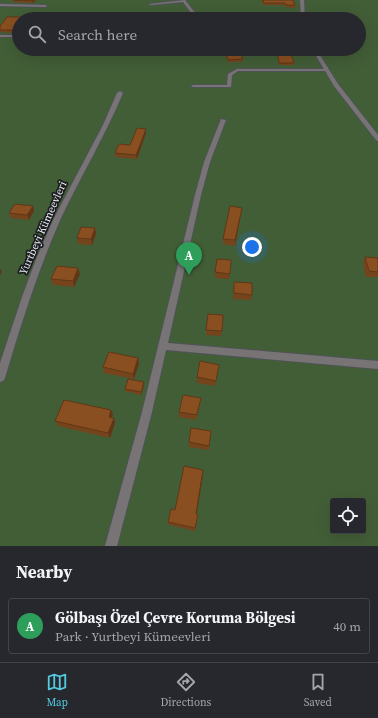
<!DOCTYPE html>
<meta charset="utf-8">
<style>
:root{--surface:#26282d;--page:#2e3035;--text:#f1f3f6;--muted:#a4a6aa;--line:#424449;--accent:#54cade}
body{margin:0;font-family:"Source Serif 4",serif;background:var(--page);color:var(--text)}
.controls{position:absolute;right:12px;bottom:12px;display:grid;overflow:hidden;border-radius:4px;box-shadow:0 4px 16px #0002}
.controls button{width:36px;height:36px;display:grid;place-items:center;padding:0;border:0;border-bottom:1px solid var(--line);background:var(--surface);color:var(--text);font:20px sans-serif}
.you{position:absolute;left:252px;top:247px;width:14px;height:14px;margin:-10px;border:3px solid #fff;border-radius:50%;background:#1a73e8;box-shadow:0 0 0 6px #1a73e833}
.badge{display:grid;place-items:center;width:26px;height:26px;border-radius:50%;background:var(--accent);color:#fff;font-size:13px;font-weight:700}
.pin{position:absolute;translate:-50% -33px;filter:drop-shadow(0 1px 2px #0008)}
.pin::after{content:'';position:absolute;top:21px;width:14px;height:12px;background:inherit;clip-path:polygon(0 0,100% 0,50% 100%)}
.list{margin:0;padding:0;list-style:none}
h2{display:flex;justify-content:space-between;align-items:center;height:52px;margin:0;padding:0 16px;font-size:17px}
h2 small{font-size:13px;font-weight:400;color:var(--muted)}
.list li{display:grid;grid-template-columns:26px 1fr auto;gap:12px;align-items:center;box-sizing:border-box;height:56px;margin:0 8px 8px;padding:0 8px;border:1px solid var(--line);border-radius:4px}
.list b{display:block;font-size:15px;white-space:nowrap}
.list p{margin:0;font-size:13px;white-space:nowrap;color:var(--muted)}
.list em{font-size:13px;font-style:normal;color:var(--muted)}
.icon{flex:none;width:22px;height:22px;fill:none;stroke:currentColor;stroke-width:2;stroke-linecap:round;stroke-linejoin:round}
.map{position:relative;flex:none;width:378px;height:546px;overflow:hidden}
.search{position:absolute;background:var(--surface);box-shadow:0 4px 16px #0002;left:12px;right:12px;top:12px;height:44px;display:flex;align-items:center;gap:10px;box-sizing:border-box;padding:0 14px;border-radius:22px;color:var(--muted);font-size:15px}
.sheet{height:116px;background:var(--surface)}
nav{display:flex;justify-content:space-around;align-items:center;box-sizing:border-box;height:56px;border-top:1px solid var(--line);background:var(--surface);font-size:11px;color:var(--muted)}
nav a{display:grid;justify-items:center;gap:2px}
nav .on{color:var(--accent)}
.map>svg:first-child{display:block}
.green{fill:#425e37;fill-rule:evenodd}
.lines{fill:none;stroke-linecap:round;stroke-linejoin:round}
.minor-casing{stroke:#4f5358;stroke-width:2}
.tertiary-casing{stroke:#4f5358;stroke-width:2}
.minor{fill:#787374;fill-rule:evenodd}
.tertiary{fill:#787374;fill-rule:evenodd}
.wall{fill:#76441c}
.shaded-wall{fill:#603716}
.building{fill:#894f20;stroke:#603716}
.labels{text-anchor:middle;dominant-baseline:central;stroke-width:3.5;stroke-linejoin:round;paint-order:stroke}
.street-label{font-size:11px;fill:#e7e9ed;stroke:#1b1d20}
</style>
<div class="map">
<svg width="378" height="546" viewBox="0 0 378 546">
<rect width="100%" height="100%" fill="#32363c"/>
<path class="green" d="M0,0H378V546H0ZM19,19H359V49H19ZM333,501H363V531H333Z"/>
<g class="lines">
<g class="minor-casing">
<g id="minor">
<polygon points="185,0 200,19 196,19 183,2 151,5 149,4"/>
<polygon points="0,4 45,5 47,6 45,7 0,6"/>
<rect x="0" y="35" width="19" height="2"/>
<polygon points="300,49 317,50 315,51 222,53 220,52 222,51"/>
<polygon points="237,69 326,69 328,70 326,71 238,71 232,75 231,87 193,87 191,86 193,85 227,85 228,74"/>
<path d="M120,91L123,93C105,136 81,176 61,218C38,270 21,324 5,378L3,381L0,382V363L22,297L37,257L54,218L103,125L117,93Z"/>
<polygon points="221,119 226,120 210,162 201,195 168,343 378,361 378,369 166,350 152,412 117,546 105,546 142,412 195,195 204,162"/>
</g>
</g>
<g class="tertiary-casing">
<g id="tertiary">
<polygon points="300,0 304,0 305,19 301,19"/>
<polygon points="312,49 316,49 338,84 378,135 378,141 376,140 334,86"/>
</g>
</g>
<use href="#minor" class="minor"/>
<use href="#tertiary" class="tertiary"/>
</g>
<g class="wall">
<polygon points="13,0 36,0 33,3 13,2"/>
<polygon points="261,0 293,0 295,5 295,8 285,7 285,5 264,5"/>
<polygon points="24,17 25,19 19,19 19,29 17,33 0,32 0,26"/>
<polygon points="277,51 294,63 293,65 279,65 277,53"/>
<polygon points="225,52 243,59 242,62 228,62 225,54"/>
<polygon points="146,133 137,159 115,157 115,153 130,145"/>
<polygon points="33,206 34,211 29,220 11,218 9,213"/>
<polygon points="242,208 235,246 223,244 223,239"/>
<polygon points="95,228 96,234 92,245 78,244 77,238"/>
<polygon points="365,257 378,258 378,277 366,277 363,263"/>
<polygon points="215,272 230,274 229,279 215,278"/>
<polygon points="80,274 74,287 53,285 51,279"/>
<polygon points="234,282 252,295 251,300 233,299"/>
<polygon points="208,314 223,315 221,336 206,335"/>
<polygon points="138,358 139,364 134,379 104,373 103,367"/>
<polygon points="218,370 215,386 197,383 197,377"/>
<polygon points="144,382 144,385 141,395 125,391 125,389"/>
<polygon points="201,398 200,403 196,420 179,417 179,412"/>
<polygon points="113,414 111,418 114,418 115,423 110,438 58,426 55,421"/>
<polygon points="211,431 209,450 189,447 189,442"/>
<polygon points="203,470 196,515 198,515 197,518 195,531 169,525 168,522 175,510"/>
</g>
<g class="shaded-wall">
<polygon points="33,0 36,0 33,3 32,1"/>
<polygon points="19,26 19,29 17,33 16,30"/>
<polygon points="146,129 146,133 137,159 136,155"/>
<polygon points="33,206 34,211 29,220 27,215"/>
<polygon points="242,208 241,213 235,246 235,240"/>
<polygon points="95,228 96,234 92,245 91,239"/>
<polygon points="0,268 2,272 0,275"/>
<polygon points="78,268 80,274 74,287 73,281"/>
<polygon points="138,358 139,364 134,379 133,374"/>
<polygon points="144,382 144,385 141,395 141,392"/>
<polygon points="111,410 113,414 110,422 109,417"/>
<polygon points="114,418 115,423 110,438 108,433"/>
<polygon points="203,470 203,475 196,518 196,514"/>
</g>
<g class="building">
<polygon points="13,0 33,0 32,1"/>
<polygon points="263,0 293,0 295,5 286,5 285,3 264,3"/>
<polygon points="7,17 24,17 23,19 19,19 19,26 16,30 0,30 0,26"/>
<polygon points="277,51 290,51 294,63 279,63"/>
<polygon points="225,52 239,52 243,59 228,60"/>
<polygon points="137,128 146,129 136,155 115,153 119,144 130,145"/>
<polygon points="15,204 33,206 27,215 9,213"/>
<polygon points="230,206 242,208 235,240 223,239"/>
<polygon points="81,227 95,228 91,239 77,238"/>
<polygon points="365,257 378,258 378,272 369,271"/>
<polygon points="217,259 231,260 230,274 215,272"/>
<polygon points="57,266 78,268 73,281 51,279"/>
<polygon points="234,282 252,283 252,295 234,293"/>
<polygon points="208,314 223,315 222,331 206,330"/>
<polygon points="109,352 138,358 133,374 103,367"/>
<polygon points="200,361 219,365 216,381 197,377"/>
<polygon points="128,379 144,382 141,392 125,389"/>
<polygon points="183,395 201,398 197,415 179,412"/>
<polygon points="64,400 111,410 109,417 114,418 108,433 55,421"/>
<polygon points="191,428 211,431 209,446 189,442"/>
<polygon points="184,466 203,470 196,514 198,515 195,528 168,522 171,509 175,510"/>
</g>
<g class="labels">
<g class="street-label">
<text transform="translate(43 228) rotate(-66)">Yurtbeyi Kümeevleri</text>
</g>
</g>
</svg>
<div class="controls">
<button><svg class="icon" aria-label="locate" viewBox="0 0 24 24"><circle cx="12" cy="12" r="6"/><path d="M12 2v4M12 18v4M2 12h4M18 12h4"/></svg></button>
</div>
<div class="you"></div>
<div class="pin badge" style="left:189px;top:275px;background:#2e9e5b">A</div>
<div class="search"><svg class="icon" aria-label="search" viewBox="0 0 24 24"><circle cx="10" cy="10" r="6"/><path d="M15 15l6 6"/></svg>Search here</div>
</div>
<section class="sheet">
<h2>Nearby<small></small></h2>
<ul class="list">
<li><span class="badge" style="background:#2e9e5b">A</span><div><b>Gölbaşı Özel Çevre Koruma Bölgesi</b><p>Park · Yurtbeyi Kümeevleri</p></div><em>40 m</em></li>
</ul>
</section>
<nav>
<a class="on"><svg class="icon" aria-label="map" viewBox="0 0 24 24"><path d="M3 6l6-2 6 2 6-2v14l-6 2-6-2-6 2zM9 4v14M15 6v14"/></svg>Map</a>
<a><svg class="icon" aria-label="directions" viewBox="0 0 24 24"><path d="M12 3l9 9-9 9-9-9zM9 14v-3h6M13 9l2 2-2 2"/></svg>Directions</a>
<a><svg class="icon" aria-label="saved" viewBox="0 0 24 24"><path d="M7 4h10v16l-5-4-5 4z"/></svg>Saved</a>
</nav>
